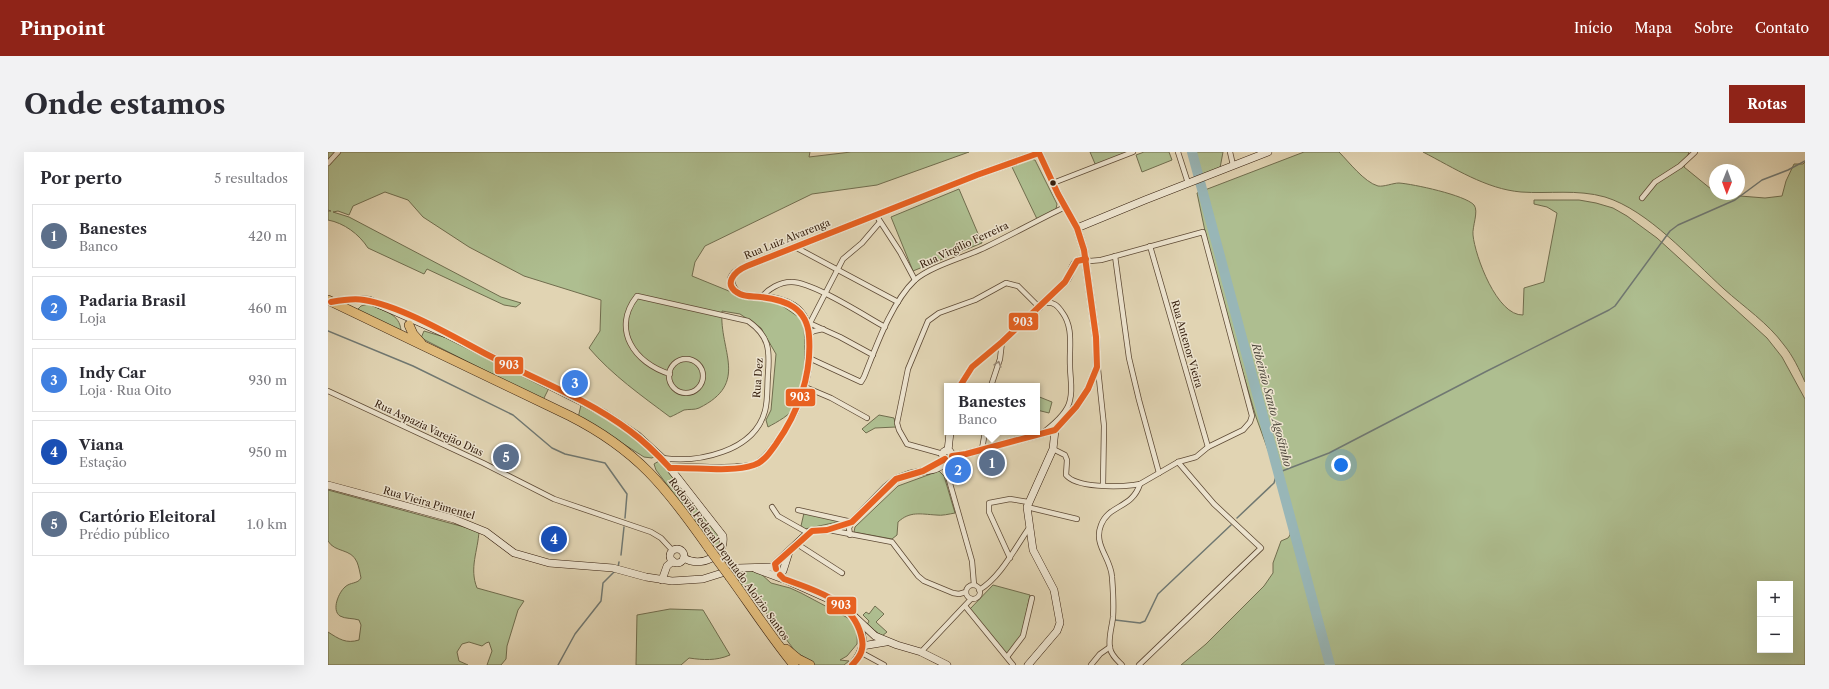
<!DOCTYPE html>
<html lang="pt">
<meta charset="utf-8">
<style>
:root{--surface:#fff;--page:#f2f2f3;--text:#2b2b33;--muted:#7c7c81;--line:#e1e1e2;--accent:#8f2418}
body{margin:0;font-family:"Libre Caslon Text",serif;background:var(--page);color:var(--text)}
.controls{position:absolute;right:12px;bottom:12px;display:grid;overflow:hidden;border-radius:0px;box-shadow:0 4px 16px #0002}
.controls button{width:36px;height:36px;display:grid;place-items:center;padding:0;border:0;border-bottom:1px solid var(--line);background:var(--surface);color:var(--text);font:20px sans-serif}
.compass{position:absolute;left:1381px;top:12px;width:36px;height:36px;border-radius:50%;background:var(--surface);box-shadow:0 4px 16px #0002;rotate:181deg}
.you{position:absolute;left:1013px;top:313px;width:14px;height:14px;margin:-10px;border:3px solid #fff;border-radius:50%;background:#1a73e8;box-shadow:0 0 0 6px #1a73e833}
.badge{display:grid;place-items:center;width:26px;height:26px;border-radius:50%;background:var(--accent);color:#fff;font-size:13px;font-weight:700}
.pin{position:absolute;translate:-50% -50%;border:2px solid #fff;box-shadow:0 1px 4px #0006}
.popup{position:absolute;left:616px;top:231px;width:96px;height:52px;box-sizing:border-box;display:grid;place-content:center;border-radius:0px;background:var(--surface);filter:drop-shadow(0 1px 3px #0005);font-size:13px;white-space:nowrap;color:var(--muted)}
.popup b{font-size:15px;color:var(--text)}
.popup::after{content:'';position:absolute;left:50%;top:100%;margin-left:-8px;border:8px solid transparent;border-top-color:var(--surface)}
.list{margin:0;padding:0;list-style:none}
h2{display:flex;justify-content:space-between;align-items:center;height:52px;margin:0;padding:0 16px;font-size:17px}
h2 small{font-size:13px;font-weight:400;color:var(--muted)}
.list li{display:grid;grid-template-columns:26px 1fr auto;gap:12px;align-items:center;box-sizing:border-box;height:64px;margin:0 8px 8px;padding:0 8px;border:1px solid var(--line);border-radius:0px}
.list b{display:block;font-size:15px;white-space:nowrap}
.list p{margin:0;font-size:13px;white-space:nowrap;color:var(--muted)}
.list em{font-size:13px;font-style:normal;color:var(--muted)}
.map{position:relative;flex:none;width:1477px;height:513px;overflow:hidden;border-radius:0px}
header{display:flex;align-items:center;gap:24px;box-sizing:border-box;height:56px;padding:0 20px;background:var(--accent);color:#fff}
header strong{font-size:19px}
nav{display:flex;gap:22px;margin-inline-start:auto;font-size:14px}
.intro{display:flex;align-items:center;justify-content:space-between;box-sizing:border-box;height:96px;padding:0 24px}
h1{margin:0;font-size:28px}
.button{padding:10px 18px;border-radius:0px;background:var(--accent);color:#fff;font-size:14px;font-weight:700}
main{display:flex;gap:24px;padding:0 24px}
aside{flex:1;background:var(--surface);border-radius:0px;box-shadow:0 4px 16px #0002}
.map>svg:first-child{display:block}
.green{fill:#aebe90;stroke:#706d4e;fill-rule:evenodd}
.lines{fill:none;stroke-linecap:round;stroke-linejoin:round}
.stream{stroke:#707872;stroke-width:1.5}
.river{stroke:#98b6b7;stroke-width:10}
.street-casing{stroke:#5e4a35;stroke-width:6}
.secondary-casing{stroke:#331c0b;stroke-width:8}
.highway-casing{stroke:#331c0b;stroke-width:10}
.street{stroke:#ece3ce;stroke-width:4.5}
.secondary{stroke:#ece3ce;stroke-width:7}
.highway{stroke:#e0ba7a;stroke-width:9}
.highway-bridge-casing{stroke:#331c0b;stroke-width:10;stroke-linecap:butt}
.highway-bridge{stroke:#e0ba7a;stroke-width:9}
.bus-1-casing{stroke:#ece3ce;stroke-width:9}
.bus-1{stroke:#e86121;stroke-width:6}
.oneway{stroke:#998976}
.bus-dot{fill:#331c0b;stroke:#ece3ce;stroke-width:1.5}
.labels{text-anchor:middle;dominant-baseline:central;stroke-width:3;stroke-linejoin:round;paint-order:stroke}
.street-label{font-size:10px;fill:#331c0b;stroke:#ece3ce}
.water-label{font-size:11px;font-style:italic;fill:#514a3f;stroke:#ece3ce}
.line-badge{stroke:#ece3ce;stroke-width:1.5}
.badge-label{font-size:11px;text-anchor:middle;font-weight:bold;fill:#fff}
</style>
<header>
<strong>Pinpoint</strong>
<nav><a>Início</a><a>Mapa</a><a>Sobre</a><a>Contato</a></nav>
</header>
<div class="intro"><h1>Onde estamos</h1><a class="button">Rotas</a></div>
<main>
<aside>
<h2>Por perto<small>5 resultados</small></h2>
<ul class="list">
<li><span class="badge" style="background:#5c6f8a">1</span><div><b>Banestes</b><p>Banco</p></div><em>420 m</em></li>
<li><span class="badge" style="background:#3f7fe0">2</span><div><b>Padaria Brasil</b><p>Loja</p></div><em>460 m</em></li>
<li><span class="badge" style="background:#3f7fe0">3</span><div><b>Indy Car</b><p>Loja · Rua Oito</p></div><em>930 m</em></li>
<li><span class="badge" style="background:#1a4fb4">4</span><div><b>Viana</b><p>Estação</p></div><em>950 m</em></li>
<li><span class="badge" style="background:#5c6f8a">5</span><div><b>Cartório Eleitoral</b><p>Prédio público</p></div><em>1.0 km</em></li>
</ul>
</aside>
<div class="map">
<svg width="1477" height="513" viewBox="0 0 1477 513">
<rect width="100%" height="100%" fill="#e1d4b3"/>
<filter id="stains"><feTurbulence type="fractalNoise" baseFrequency=".005" numOctaves="4"/><feColorMatrix values="0 0 0 0 .2 0 0 0 0 .09 0 0 0 0 .02 0 0 0 .5 -.17"/></filter>
<radialGradient id="worn" r=".72"><stop offset=".6" stop-color="#630" stop-opacity="0"/><stop offset="1" stop-color="#630" stop-opacity=".3"/></radialGradient>
<g class="green">
<path d="M0,0H482L481,5L523,0H641L549,33L484,42L377,94L367,110L364,124L418,146L450,151L475,168C478,187 478,235 468,253C463,263 449,270 440,275L438,268L443,258L448,202L433,176L412,162L394,159C391,199 422,231 371,256C367,258 361,257 356,258C352,260 347,263 342,265C314,244 284,223 261,196L272,179L273,148L196,124L141,95L95,65L80,48L57,40L25,54L21,63L10,59L5,60L21,65L173,145L193,151L188,155L176,153L99,117L96,122L40,96C31,82 16,71 0,68V59H3L0,58Z"/>
<polygon points="762,0 805,0 768,14"/>
<polygon points="816,0 841,0 844,8 814,20 808,3"/>
<polygon points="864,0 895,0 892,16 871,24"/>
<path d="M976,0H1011C1021,10 1036,30 1050,34C1056,35 1065,31 1071,31C1085,32 1137,43 1146,53C1151,59 1144,75 1145,83C1147,104 1169,164 1195,163L1196,136L1216,130L1229,61L1219,55L1206,52V48H1251L1268,51L1285,56L1299,64L1329,86L1439,186L1454,205L1477,247V513H853L878,492L936,434L945,421V411L953,389L960,386L962,383V370L949,323L928,265L887,127L869,41ZM1432,432H1462V498H1432Z"/>
<path d="M1095,0H1361L1356,15L1383,37L1387,39V42L1437,46L1454,44L1458,29L1466,12H1475L1477,10V230C1471,217 1465,204 1456,193C1440,171 1416,155 1396,137C1363,107 1320,58 1277,45C1249,37 1221,42 1193,40C1158,37 1126,16 1095,0Z"/>
<polygon points="702,7 707,8 729,52 728,57 709,67 684,15"/>
<polygon points="631,37 654,91 585,119 563,65"/>
<path d="M40,152C55,159 72,161 73,179L29,158L33,154Z"/>
<polygon points="96,179 126,188 221,236 215,248 93,186"/>
<polygon points="709,244 724,250 721,261 709,258"/>
<polygon points="253,253 293,275 327,304 324,306 316,305 272,277 250,266"/>
<polygon points="551,263 566,266 568,275 547,276 538,281 534,277"/>
<polygon points="331,309 395,387 389,399 328,318 326,312"/>
<path d="M611,319L616,324L627,361C621,362 614,364 608,363C592,362 582,359 570,370L569,383L564,387L526,380L527,375L570,334Z"/>
<path d="M0,338L151,379C150,399 141,416 149,436L196,449L190,458L179,494L178,507L173,513H159L164,499L161,490L158,491L154,494L141,490L134,492L129,500L131,509L140,513H0V480C11,487 18,492 31,488L33,473L31,468C25,466 17,467 12,464C3,458 11,440 17,435C22,430 30,432 33,426C32,421 31,415 29,410C23,396 7,401 0,389Z"/>
<polygon points="476,361 514,369 477,377 473,374"/>
<path d="M421,418L432,421L443,431L462,436L473,441L520,466C528,474 530,481 529,492L519,504L512,508L521,509L516,513H487L467,499L430,450L408,428L402,419Z"/>
<polygon points="665,433 702,443 694,483 679,502 642,457"/>
<polygon points="547,454 556,462 548,470 559,480 554,484 539,473 541,469 535,463 538,460 541,462"/>
<path d="M342,457L375,458L402,503C388,509 375,508 361,506L353,513H308L309,463Z"/>
</g>
<g class="lines">
<g class="stream">
<polyline points="0,179 85,214 185,263 224,296 237,302 277,311 299,342 297,366"/>
<polyline points="909,366 946,331 949,321 1001,301 1159,219 1281,158 1287,154 1342,79 1350,73 1407,48 1434,28 1460,18 1477,9"/>
<polyline points="293,403 296,375"/>
<polyline points="290,415 291,410"/>
<polyline points="787,468 812,471 817,469 830,442 903,373"/>
<polyline points="230,513 247,482 273,449 275,431 287,419"/>
</g>
<polyline class="river" points="864,0 1002,513"/>
<g class="street-casing">
<g id="street">
<polyline points="850,0 860,31"/>
<polyline points="902,0 905,13"/>
<polyline points="0,11 10,0"/>
<polyline points="725,31 805,0"/>
<polyline points="1314,46 1327,30 1352,14 1367,0"/>
<polyline points="548,63 572,100 587,128"/>
<polyline points="822,94 880,295"/>
<polyline points="467,95 570,150"/>
<polyline points="787,104 801,206 811,248 831,321"/>
<path d="M434,145C440,137 452,130 463,130C483,129 537,164 557,175"/>
<path d="M717,151C726,150 729,153 734,160C746,176 741,195 742,214C742,225 745,237 742,248C740,260 726,272 717,279"/>
<polyline points="481,171 512,185 545,203"/>
<polyline points="482,171 515,107 534,91 552,70"/>
<polyline points="481,182 486,179 495,177"/>
<path d="M481,206L533,230L536,225C548,195 563,151 587,128C603,114 638,105 658,95C685,82 710,68 737,55"/>
<circle cx="358" cy="224" r="17"/>
<polyline points="770,217 776,274 775,333"/>
<polyline points="663,234 672,207 674,190"/>
<polyline points="477,235 503,246 539,266"/>
<polyline points="0,239 155,311 226,347 323,380 333,386 345,399"/>
<polyline points="654,297 657,280"/>
<path d="M725,297L737,303L739,308L738,323C748,336 790,335 806,333L812,332L850,310L868,305L880,295L915,278L922,270L924,264L875,80L773,108L762,109L758,107"/>
<polyline points="615,302 579,292 571,278 569,271 580,217 600,169 611,161 647,148 678,131 690,134 712,156"/>
<path d="M334,306C370,311 426,300 437,259C440,248 439,234 440,222C442,197 441,184 420,169L309,144C283,177 306,211 342,222"/>
<polyline points="619,309 619,321 644,409 646,433"/>
<polyline points="444,355 450,364 480,381"/>
<polyline points="699,355 749,367"/>
<polyline points="470,358 524,370 521,376 522,383"/>
<polyline points="501,378 564,390 590,424 596,429 625,441 631,442 638,440"/>
<polyline points="469,392 514,421"/>
<polyline points="682,406 661,360 661,351 682,347 700,350"/>
<circle cx="645" cy="440" r="7"/>
<path d="M651,438C672,426 687,396 701,376"/>
<polyline points="637,454 685,513"/>
<polyline points="593,500 643,447"/>
<polyline points="534,501 556,513"/>
<polyline points="679,505 695,484 704,446"/>
<polyline points="763,513 772,502 782,495"/>
<path d="M794,513C789,508 783,503 782,496C780,486 784,475 785,465C786,452 785,438 784,425C783,406 765,393 773,373C781,352 804,357 812,332"/>
<polyline points="811,513 933,396 886,352 850,310"/>
</g>
</g>
<g class="secondary-casing">
<g id="secondary">
<polyline points="749,76 817,48 940,0"/>
<path d="M3,150L25,147L41,148L50,152L118,182L276,261L309,283L334,306L395,384C398,405 372,416 356,406"/>
<path d="M632,234L644,215L674,190L737,130C746,120 742,107 758,107"/>
<circle cx="619" cy="303" r="4.5"/>
<polyline points="620,299 622,280"/>
<path d="M342,316C365,314 406,319 426,313C436,310 444,297 450,289C473,255 483,225 481,184C479,155 459,147 433,145C426,144 418,145 412,142C405,139 400,128 406,122C409,118 415,116 419,114L649,23L711,1L730,42L749,76L756,98L768,185L769,215L760,237L748,255L727,278L638,302L624,304"/>
<polyline points="0,333 126,367 158,380 186,401 221,411 285,416 318,425 344,429 375,427 410,416 443,415 448,417"/>
<circle cx="349" cy="404" r="7"/>
<polyline points="428,417 455,427"/>
<polyline points="448,417 447,412 480,381 484,379 499,378 524,370 558,335 568,327 582,322 607,317 632,305"/>
<polyline points="455,419 461,400"/>
<polyline points="452,423 456,427 514,453 547,484 569,493 593,500 619,513"/>
<polyline points="334,428 339,414 345,409"/>
<polyline points="534,494 558,490"/>
<path d="M524,513C537,497 537,489 530,470"/>
<polyline points="700,513 729,479 732,471 726,438 705,398 699,355 725,297 727,278"/>
</g>
</g>
<g class="highway-casing">
<g id="highway">
<path d="M0,148L242,264C309,298 338,335 380,395"/>
<polyline points="81,173 85,182 93,191"/>
<path d="M402,425C423,454 443,485 466,513"/>
<polyline points="458,497 470,507 482,513"/>
</g>
</g>
<use href="#street" class="street"/>
<use href="#secondary" class="secondary"/>
<use href="#highway" class="highway"/>
<g class="highway-bridge-casing">
<polyline id="highway-bridge" points="380,395 402,425"/>
</g>
<use href="#highway-bridge" class="highway-bridge"/>
<g class="bus-1-casing">
<g id="bus-1">
<path d="M3,150C14,148 25,146 36,148C73,154 124,184 158,202C206,227 258,246 302,279C317,290 330,303 342,316"/>
<polyline points="632,234 644,215 674,190 737,130 749,109 758,107"/>
<polyline points="624,304 638,302 727,278 748,255 760,237 769,215 768,185 756,98 749,76 730,42 711,1"/>
<path d="M342,316C368,315 402,321 426,313C436,310 442,300 448,292C470,261 484,223 481,184C479,156 458,148 433,145C426,144 418,145 412,142C393,133 407,119 419,114L649,23L711,1"/>
<polyline points="448,417 447,412 484,379 499,378 524,370 568,327 595,319 617,307"/>
<path d="M452,423L456,427C486,438 524,448 533,483C537,496 533,504 524,513"/>
</g>
</g>
<use href="#bus-1" class="bus-1"/>
</g>
<defs><path id="oneway-chevron" d="M-2-3.5L2.5 0L-2 3.5" fill="none" stroke-width="1.6" stroke-linecap="round" stroke-linejoin="round"/></defs>
<use class="oneway" href="#oneway-chevron" transform="translate(670 212) rotate(-73)"/>
<circle class="bus-dot" cx="725" cy="31" r="3.5"/>
<g class="labels">
<g class="street-label">
<text transform="translate(459 87) rotate(-22)">Rua Luiz Alvarenga</text>
<text transform="translate(636 93) rotate(-25)">Rua Virgílio Ferreira</text>
<text transform="translate(859 192) rotate(74)">Rua Antenor Vieira</text>
<text transform="translate(430 226) rotate(-86)">Rua Dez</text>
<text transform="translate(101 276) rotate(25)">Rua Aspazia Varejão Dias</text>
<text transform="translate(101 351) rotate(16)">Rua Vieira Pimentel</text>
<text transform="translate(401 407) rotate(54)">Rodovia Federal Deputado Aloízio Santos</text>
</g>
<g class="water-label">
<text transform="translate(944 253) rotate(75)">Ribeirão Santo Agostinho</text>
</g>
</g>
<g class="line-badge">
<rect x="680" y="160" width="31" height="19" rx="4" fill="#e86121"/>
<rect x="166" y="204" width="30" height="19" rx="4" fill="#e86121"/>
<rect x="457" y="236" width="31" height="19" rx="4" fill="#e86121"/>
<rect x="498" y="444" width="31" height="19" rx="4" fill="#e86121"/>
</g>
<g class="badge-label">
<text x="695" y="174">903</text>
<text x="181" y="217">903</text>
<text x="472" y="249">903</text>
<text x="513" y="457">903</text>
</g>
<rect width="100%" height="100%" filter="url(#stains)"/>
<rect width="100%" height="100%" fill="url(#worn)"/>
</svg>
<div class="controls">
<button>+</button>
<button>−</button>
</div>
<svg class="compass" viewBox="-18 -18 36 36"><path d="M0-13l5 13h-10z" fill="#e53935"/><path d="M0 13l5-13h-10z" fill="#7c7c81"/></svg>
<div class="you"></div>
<div class="pin badge" style="left:664px;top:311px;background:#5c6f8a">1</div>
<div class="popup"><b>Banestes</b>Banco</div>
<div class="pin badge" style="left:630px;top:318px;background:#3f7fe0">2</div>
<div class="pin badge" style="left:247px;top:231px;background:#3f7fe0">3</div>
<div class="pin badge" style="left:226px;top:387px;background:#1a4fb4">4</div>
<div class="pin badge" style="left:178px;top:305px;background:#5c6f8a">5</div>
</div>
</main>
